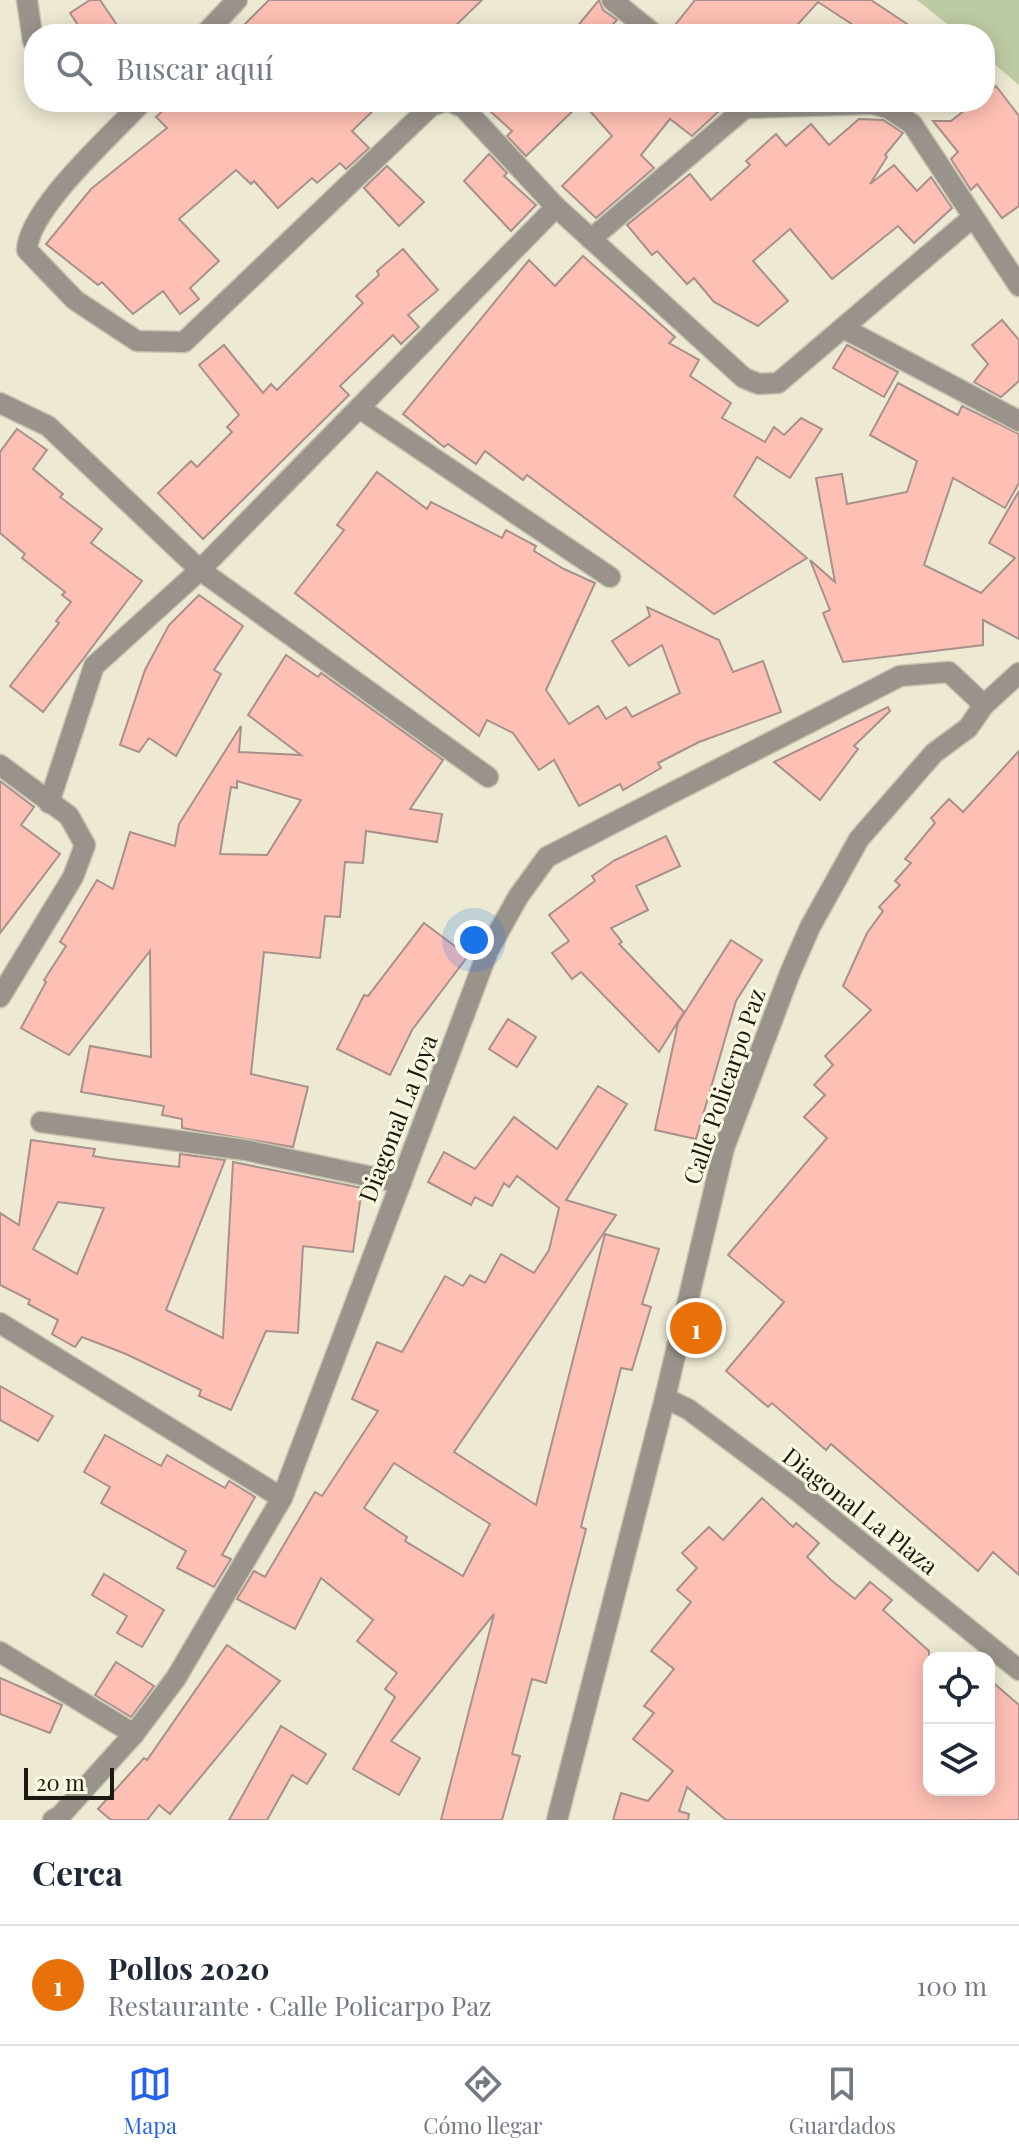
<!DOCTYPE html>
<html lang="es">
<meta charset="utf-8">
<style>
:root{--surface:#fff;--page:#f2f2f3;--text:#1f2937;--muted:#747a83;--line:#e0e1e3;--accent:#2563eb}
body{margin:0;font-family:"Playfair Display",serif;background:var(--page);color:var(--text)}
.controls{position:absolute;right:24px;bottom:24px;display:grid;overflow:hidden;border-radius:16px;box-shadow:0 4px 20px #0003}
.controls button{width:72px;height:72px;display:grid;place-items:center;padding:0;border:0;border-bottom:2px solid var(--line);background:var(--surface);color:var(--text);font:40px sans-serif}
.scale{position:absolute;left:24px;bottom:20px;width:90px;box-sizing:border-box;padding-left:8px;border:4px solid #1b1a12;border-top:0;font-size:22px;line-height:28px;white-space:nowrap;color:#1b1a12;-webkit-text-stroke:6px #faf7e0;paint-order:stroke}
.you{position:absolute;left:474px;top:940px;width:28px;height:28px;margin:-20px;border:6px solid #fff;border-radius:50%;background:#1a73e8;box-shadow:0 0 0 12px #1a73e833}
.badge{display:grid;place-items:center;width:52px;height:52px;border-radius:50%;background:var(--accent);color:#fff;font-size:26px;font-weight:700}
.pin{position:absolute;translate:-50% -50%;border:4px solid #fff;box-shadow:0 2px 8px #0006}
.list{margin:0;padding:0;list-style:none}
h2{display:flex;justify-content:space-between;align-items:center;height:104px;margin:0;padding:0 32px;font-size:34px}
h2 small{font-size:26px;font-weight:400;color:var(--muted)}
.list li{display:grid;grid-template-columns:52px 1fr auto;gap:24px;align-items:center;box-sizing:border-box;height:120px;padding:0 32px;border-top:2px solid var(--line)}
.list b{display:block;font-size:30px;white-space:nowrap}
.list p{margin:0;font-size:26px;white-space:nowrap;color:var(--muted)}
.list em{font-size:26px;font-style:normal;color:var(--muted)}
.icon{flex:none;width:44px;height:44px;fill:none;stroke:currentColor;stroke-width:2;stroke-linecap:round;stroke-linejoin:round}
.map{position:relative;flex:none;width:1019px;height:1820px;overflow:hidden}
.search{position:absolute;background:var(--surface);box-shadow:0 4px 20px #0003;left:24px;right:24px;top:24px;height:88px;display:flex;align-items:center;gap:20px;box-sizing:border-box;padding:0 28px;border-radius:32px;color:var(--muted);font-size:30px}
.sheet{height:224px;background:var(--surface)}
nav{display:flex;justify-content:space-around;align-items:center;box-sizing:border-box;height:112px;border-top:2px solid var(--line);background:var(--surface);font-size:22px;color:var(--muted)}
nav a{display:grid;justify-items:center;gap:4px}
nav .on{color:var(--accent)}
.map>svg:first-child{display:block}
.green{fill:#bdcba4}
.building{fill:#fec0b4;stroke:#a8908c;stroke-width:2;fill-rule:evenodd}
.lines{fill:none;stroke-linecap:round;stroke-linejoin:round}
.minor-casing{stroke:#c7c4b0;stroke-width:23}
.tertiary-casing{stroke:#c7c4b0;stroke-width:23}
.minor{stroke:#9a938c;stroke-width:20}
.tertiary{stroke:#9a938c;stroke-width:20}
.labels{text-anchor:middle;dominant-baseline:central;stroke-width:6;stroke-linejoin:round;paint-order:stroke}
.street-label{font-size:24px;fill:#1b1a12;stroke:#faf7e0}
</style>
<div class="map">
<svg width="1019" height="1820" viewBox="0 0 1019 1820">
<rect width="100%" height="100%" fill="#ede9d3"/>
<polygon class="green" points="917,0 1019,0 1019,85 985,56 985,34 960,34"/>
<g class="building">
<polygon points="90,0 100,0 123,34 84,34 70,13"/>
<polygon points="269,0 482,0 447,34 235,34"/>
<polygon points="599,0 603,10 617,20 604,34 571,34"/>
<polygon points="695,0 871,0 922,34 867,34 818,2 789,34 668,34"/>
<polygon points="996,86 1019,116 1019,206 1002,218 977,184 971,190 951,159 958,152 933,121 951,121 975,102 985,102 985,94"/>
<polygon points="172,102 382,102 352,131 369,148 346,169 340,163 317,183 312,178 278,208 254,181 251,184 236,170 179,219 219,261 190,288 199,299 180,314 163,291 133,314 102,282 98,285 46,244 91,189 167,128 156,117"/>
<polygon points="480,102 729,102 692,136 670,119 641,155 654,168 596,218 562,186 612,136 582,102 526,156 507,136 512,131"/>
<polygon points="859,119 883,120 903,133 885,155 887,157 870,184 894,165 917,191 931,177 952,208 914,243 898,226 832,279 790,229 753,261 788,301 758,326 714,302 694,278 687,284 657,251 652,255 627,225 690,174 711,200 750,165 746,161 776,134 786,146 811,124 829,145"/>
<polygon points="489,154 507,173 504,176 536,205 511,231 464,181"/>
<polygon points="387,166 424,202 399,226 364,188"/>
<polygon points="403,249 438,290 408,315 419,327 401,344 393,335 340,386 349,395 203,539 158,493 191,461 197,467 232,432 227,427 239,415 199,365 224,345 263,393 271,384 277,390 363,303 356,296 379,275 377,271"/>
<polygon points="583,256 675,337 669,343 699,360 690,376 731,403 722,418 765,442 774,427 784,435 801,418 822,429 790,478 757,457 734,496 807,558 714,614 527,475 523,480 485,451 476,464 448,444 444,447 403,414 529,260 555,286"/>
<polygon points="1002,320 1019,340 1019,381 1001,397 974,382 988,364 972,345"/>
<polygon points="847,345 898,372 884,397 833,368"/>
<polygon points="898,383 958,415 962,406 1019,434 1019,483 1005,508 953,478 924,565 981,593 1015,558 989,543 1019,491 1019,639 983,620 983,645 843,662 823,613 830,610 810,560 835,582 816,478 842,474 847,504 907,492 917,461 870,435"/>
<polygon points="17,429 47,450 33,469 63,494 60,497 102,529 91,543 142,581 43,712 10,686 59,623 56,621 71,602 62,595 65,592 22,558 25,554 0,533 0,452"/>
<polygon points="377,472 427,509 431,502 502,538 506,530 536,546 534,551 564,569 595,583 546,690 569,724 598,706 606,719 626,707 632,717 680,693 662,645 629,666 612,641 650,616 647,607 719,640 733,672 763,661 781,712 699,742 658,763 661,768 623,790 620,784 579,806 554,760 539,770 513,733 487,720 479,736 295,593 344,530 337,525"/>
<polygon points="199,595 243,626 214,670 221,674 176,756 149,738 139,752 120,745 145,670 169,625"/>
<path d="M286,655L318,677L321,673L443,760L410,809L442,814L437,842L366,831L363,863L345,862L340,917L325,916L320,958L264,952L251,1074L308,1087L293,1147L182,1128V1119L162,1115L164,1106L81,1092L90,1046L151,1057L150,951L69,1055L21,1028L46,982L44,980L66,946L60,942L97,880L113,889L130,832L175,846L179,824L241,726L239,752L301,755L248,715ZM237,781L301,800L267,855L220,854L231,787L237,788Z"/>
<polygon points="888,707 890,711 854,746 858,749 820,800 774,762"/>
<polygon points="1019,751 1019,1575 993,1552 978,1571 831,1444 826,1450 772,1403 768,1407 726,1371 784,1302 728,1255 827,1138 804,1117 825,1095 814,1085 833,1065 825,1056 871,1010 843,986 867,933 883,911 879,907 900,885 895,881 911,863 905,859 935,823 931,818 949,799 963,812"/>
<polygon points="0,781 34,807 21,825 60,854 0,933"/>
<polygon points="666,836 680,866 636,886 648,910 611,928 622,942 619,944 684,1012 659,1052 581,972 572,979 552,953 569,941 549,915 595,881 592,876 615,860"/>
<polygon points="424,923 468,956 412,1030 390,1075 337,1049 364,995 368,996"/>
<polygon points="731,940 762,960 736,1001 696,1139 655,1130 678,1023"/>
<polygon points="508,1019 536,1037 517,1067 489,1049"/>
<path d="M598,1086L627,1104L566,1200L616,1215L454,1452L536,1505L605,1234L659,1249L642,1304L651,1307L632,1370L621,1368L581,1527L586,1529L546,1683L532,1679L512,1754L520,1756L502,1820H441L494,1614L391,1741L420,1758L399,1795L353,1769L395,1697L385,1689L397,1673L357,1641L373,1620L321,1578L295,1629L237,1599L254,1571L265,1577L315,1492L322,1496L378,1411L352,1399L377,1342L402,1352L445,1276L463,1286L470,1275L485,1283L501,1254L534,1273L549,1250L559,1208L517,1176L509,1187L504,1183L492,1206L475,1197L471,1205L428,1182L444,1152L475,1169L514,1117L557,1149ZM394,1463L490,1524L463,1576L405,1541L407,1537L364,1508Z"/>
<path d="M31,1140L95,1149L93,1156L111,1159L179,1167L180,1154L225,1160L166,1310L223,1338L233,1162L362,1188L353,1252L303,1246L298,1333L266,1331L231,1410L199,1396L201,1390L126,1354L82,1337L75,1347L52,1334L58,1320L28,1304L30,1300L0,1285V1213L19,1225ZM58,1202L104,1208L77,1274L33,1249Z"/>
<polygon points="0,1386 53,1416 38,1441 0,1420"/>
<polygon points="105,1435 161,1466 167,1455 225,1488 229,1481 255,1497 222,1555 231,1559 214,1587 177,1568 186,1551 101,1503 110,1487 84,1472"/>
<polygon points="762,1498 793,1527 796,1523 819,1543 807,1557 831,1580 855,1599 870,1582 892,1600 883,1610 929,1651 929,1790 989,1790 989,1679 1019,1705 1019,1820 726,1820 687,1787 679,1811 689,1814 688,1820 613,1820 621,1793 648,1801 673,1771 633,1739 654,1713 644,1706 674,1669 651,1651 691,1602 677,1590 697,1568 682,1553 709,1527 723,1540"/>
<polygon points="104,1574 164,1610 142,1647 117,1633 127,1616 92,1595"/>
<polygon points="227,1645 280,1681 170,1814 159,1805 147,1820 111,1820 98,1809 144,1758 147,1760"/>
<polygon points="116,1662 154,1686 131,1717 95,1695"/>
<polygon points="0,1678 62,1705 50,1733 0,1714"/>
<polygon points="281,1726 326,1754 307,1784 292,1775 267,1820 229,1820"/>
</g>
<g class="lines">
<g class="minor-casing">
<g id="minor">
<polyline points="27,0 33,41"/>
<polyline points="612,0 654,34"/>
<polyline points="205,34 237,0"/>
<path d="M142,102C112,135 29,208 27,250L75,300L137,341L184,342L431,106L443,102"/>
<polyline points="451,102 464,108 556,207 744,378 759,384 778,383 973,217"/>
<polyline points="591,239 745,108 872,104 888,108 912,124 1019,286"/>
<polyline points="843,328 1019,421"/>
<polyline points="0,403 48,426 200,570 488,777"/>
<polyline points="359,408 610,577"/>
<polyline points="0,765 69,816 85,845 73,877 0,997"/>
<polyline points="49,803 94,666 200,570 556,207"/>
<polyline points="41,1122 245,1150 401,1183"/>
<polyline points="0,1323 282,1498"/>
<polyline points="665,1398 688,1409 800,1493 1019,1670"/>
<polyline points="0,1652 134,1734"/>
<polyline points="53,1820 60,1816 134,1734 176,1678 282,1498 488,951 518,897 547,857 900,676 949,672 984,705"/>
</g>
</g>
<g class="tertiary-casing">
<polyline id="tertiary" points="557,1820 665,1398 724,1148 790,973 810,927 859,839 934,753 968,728 984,705 1019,673"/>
</g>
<use href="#minor" class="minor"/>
<use href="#tertiary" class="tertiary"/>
</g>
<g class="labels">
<g class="street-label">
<text transform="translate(723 1086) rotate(-71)">Calle Policarpo Paz</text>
<text transform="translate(397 1118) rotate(-69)">Diagonal La Joya</text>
<text transform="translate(861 1510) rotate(38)">Diagonal La Plaza</text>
</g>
</g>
</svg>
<div class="controls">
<button><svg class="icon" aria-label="locate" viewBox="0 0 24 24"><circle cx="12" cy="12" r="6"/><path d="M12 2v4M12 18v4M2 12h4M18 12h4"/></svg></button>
<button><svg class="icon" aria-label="layers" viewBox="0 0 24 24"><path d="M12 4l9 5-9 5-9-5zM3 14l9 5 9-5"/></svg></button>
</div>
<div class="scale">20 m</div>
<div class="you"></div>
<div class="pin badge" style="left:696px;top:1328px;background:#e8710a">1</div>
<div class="search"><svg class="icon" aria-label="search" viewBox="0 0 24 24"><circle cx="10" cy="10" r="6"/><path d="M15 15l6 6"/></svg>Buscar aquí</div>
</div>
<section class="sheet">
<h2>Cerca<small></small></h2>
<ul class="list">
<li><span class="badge" style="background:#e8710a">1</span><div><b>Pollos 2020</b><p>Restaurante · Calle Policarpo Paz</p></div><em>100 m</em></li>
</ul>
</section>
<nav>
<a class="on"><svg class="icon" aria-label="map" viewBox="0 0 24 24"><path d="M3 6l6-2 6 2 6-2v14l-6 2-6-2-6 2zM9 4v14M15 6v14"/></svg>Mapa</a>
<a><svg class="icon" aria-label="directions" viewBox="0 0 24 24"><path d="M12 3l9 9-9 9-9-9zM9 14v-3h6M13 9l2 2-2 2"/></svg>Cómo llegar</a>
<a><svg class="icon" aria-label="saved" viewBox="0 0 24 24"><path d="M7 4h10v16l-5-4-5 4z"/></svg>Guardados</a>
</nav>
